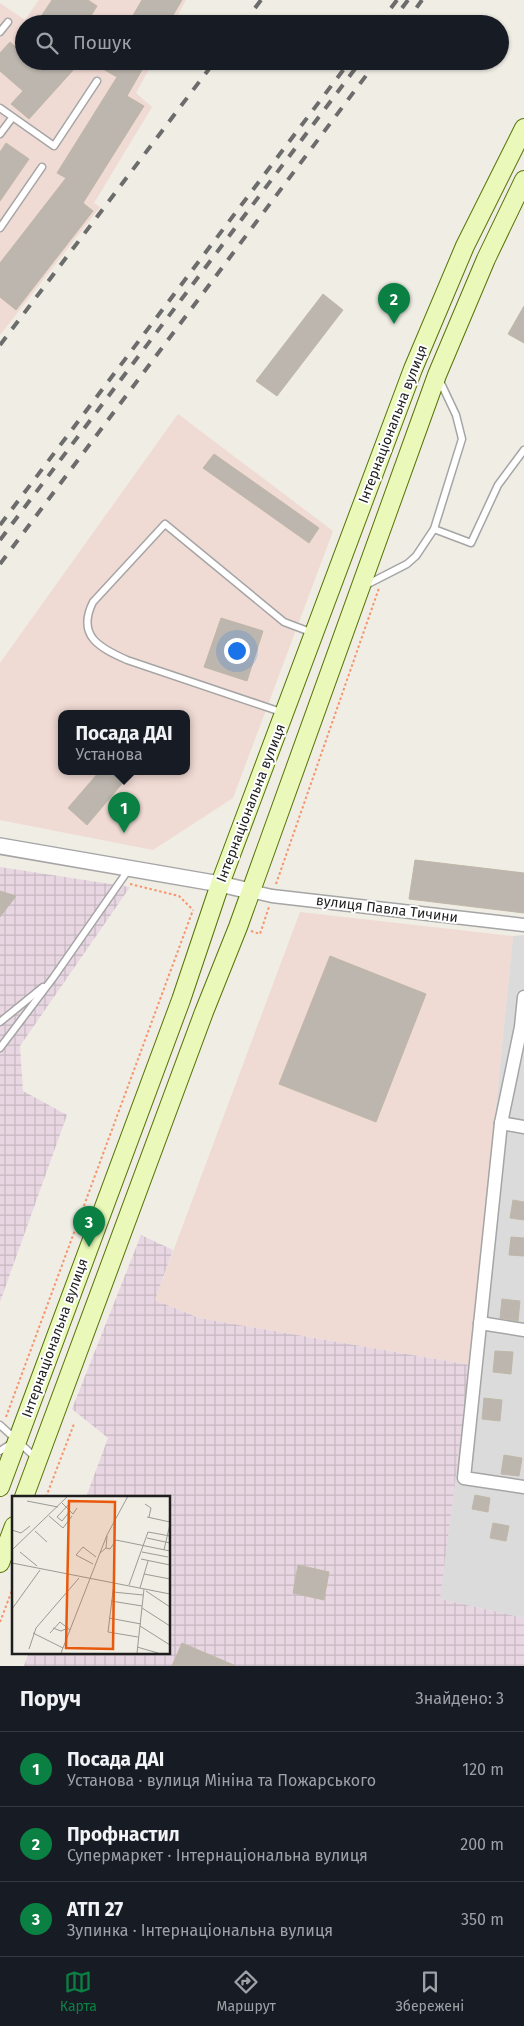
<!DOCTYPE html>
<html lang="uk">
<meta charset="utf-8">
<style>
:root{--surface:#171b24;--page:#242831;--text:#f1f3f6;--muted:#9ea1a6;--line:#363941;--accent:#0b8043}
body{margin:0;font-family:"Fira Sans",sans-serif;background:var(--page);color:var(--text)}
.you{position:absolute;left:236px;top:650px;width:18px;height:18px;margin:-12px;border:4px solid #fff;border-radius:50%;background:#1a73e8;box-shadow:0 0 0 8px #1a73e833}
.badge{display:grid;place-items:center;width:32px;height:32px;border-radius:50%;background:var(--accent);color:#fff;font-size:16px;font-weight:700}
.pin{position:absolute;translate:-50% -41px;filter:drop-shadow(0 1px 2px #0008)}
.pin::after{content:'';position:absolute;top:26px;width:18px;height:15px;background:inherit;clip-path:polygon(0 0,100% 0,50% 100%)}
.popup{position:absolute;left:58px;top:710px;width:132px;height:65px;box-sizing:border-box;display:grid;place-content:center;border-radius:10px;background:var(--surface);filter:drop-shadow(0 1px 4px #0005);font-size:16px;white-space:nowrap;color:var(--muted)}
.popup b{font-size:19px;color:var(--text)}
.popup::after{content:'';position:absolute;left:50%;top:100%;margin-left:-10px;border:10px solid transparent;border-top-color:var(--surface)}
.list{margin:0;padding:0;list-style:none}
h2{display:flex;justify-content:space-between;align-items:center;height:65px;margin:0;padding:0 20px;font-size:21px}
h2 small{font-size:16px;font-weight:400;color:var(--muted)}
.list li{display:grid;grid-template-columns:32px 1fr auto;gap:15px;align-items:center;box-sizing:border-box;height:75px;padding:0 20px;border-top:1px solid var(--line)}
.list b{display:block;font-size:19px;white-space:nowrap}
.list p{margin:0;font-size:16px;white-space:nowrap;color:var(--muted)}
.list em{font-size:16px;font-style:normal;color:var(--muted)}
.icon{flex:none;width:28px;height:28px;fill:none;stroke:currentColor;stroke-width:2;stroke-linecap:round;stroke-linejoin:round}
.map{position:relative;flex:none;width:524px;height:1666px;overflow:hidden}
.search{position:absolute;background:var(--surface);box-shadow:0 1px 4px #0004;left:15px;right:15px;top:15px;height:55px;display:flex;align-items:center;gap:12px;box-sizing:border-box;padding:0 18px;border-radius:28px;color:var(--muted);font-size:19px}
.sheet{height:290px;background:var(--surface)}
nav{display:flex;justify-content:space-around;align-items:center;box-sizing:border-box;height:70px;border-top:1px solid var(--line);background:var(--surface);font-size:14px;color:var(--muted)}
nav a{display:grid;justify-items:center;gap:2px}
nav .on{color:var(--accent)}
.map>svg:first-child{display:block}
.residential{fill:#dcdbdb}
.commercial{fill:#f0dad4;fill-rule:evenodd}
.industrial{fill:url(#industrial-grid)}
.building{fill:#bcb6ae;stroke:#c0b7a7}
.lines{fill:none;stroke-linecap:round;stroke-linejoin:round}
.service-casing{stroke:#a5a5a5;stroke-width:9}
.minor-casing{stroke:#a5a5a5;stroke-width:15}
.tertiary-casing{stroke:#a5a5a5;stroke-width:18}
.secondary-casing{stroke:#557407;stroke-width:20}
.path{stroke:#f7946d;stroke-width:2;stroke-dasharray:2.5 2.5;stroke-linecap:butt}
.service{stroke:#fff;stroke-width:6}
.minor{stroke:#fff;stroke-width:12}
.tertiary{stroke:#fff;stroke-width:15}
.secondary{stroke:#eaf8b9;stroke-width:18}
.rail{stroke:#6c6c6c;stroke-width:4;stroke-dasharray:10 10;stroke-linecap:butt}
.labels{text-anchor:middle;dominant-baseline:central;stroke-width:4;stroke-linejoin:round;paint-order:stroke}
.street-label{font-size:14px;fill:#1e1e1e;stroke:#fff}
.inset-road{fill:none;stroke:#9b9a95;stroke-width:1}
.view{fill:#e8590c;fill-opacity:0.15;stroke:#e8590c;stroke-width:2.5}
.inset-edge{fill:none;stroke:#1e1e1e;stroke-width:2.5}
</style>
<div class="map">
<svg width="524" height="1666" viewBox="0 0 524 1666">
<defs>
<pattern id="industrial-grid" width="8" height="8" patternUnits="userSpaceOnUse" patternTransform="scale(1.25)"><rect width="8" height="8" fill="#e8d7e2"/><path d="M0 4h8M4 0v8" fill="none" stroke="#c7b8c1"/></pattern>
</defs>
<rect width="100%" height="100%" fill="#efede4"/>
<polygon class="residential" points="524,935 524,1618 439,1599 470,1365 513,936"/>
<g class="commercial">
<polygon points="39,0 186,0 173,24 24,24 24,61 153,61 136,93 152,107 94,203 100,207 0,335 0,3 25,20"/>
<path d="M178,414L333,531L233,798L153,850L0,820V663ZM62,714H186V772H62Z"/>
<polygon points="300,912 513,936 470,1365 199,1318 155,1300"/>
</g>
<g class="industrial">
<polygon points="0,867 130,887 20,1046 23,1091 67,1115 0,1302"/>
<polygon points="141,1235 173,1250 155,1300 199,1318 470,1365 440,1599 524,1618 524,1666 24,1666 29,1652 169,1652 169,1497 86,1497 108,1438 72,1409"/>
</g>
<g class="building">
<polygon points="52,0 88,0 97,6 86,24 36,24"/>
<polygon points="142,0 182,0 168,24 128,24"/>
<polygon points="10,42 24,54 24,61 32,61 41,70 49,61 68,61 75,68 29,119 11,104 23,91 0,71 0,53"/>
<polygon points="107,61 147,61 127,96 144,106 83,203 93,211 16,310 0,297 0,263 66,178 57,173 117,77 103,69"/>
<polygon points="6,143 29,159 0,201 0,152"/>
<polygon points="323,294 343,310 277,396 256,381"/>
<polygon points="524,306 524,343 508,334"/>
<polygon points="214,454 319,528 309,543 203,468"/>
<polygon points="221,618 263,631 247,681 204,667"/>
<polygon points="99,772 132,772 87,825 68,808"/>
<polygon points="415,860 524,873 524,913 409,899"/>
<polygon points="0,891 16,896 0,917"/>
<polygon points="330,956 426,994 376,1122 279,1084"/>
<polygon points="513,1200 524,1202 524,1220 510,1218"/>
<polygon points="511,1237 524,1238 524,1256 509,1255"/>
<polygon points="502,1299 520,1301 518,1321 500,1318"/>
<polygon points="495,1351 513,1352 511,1374 493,1372"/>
<polygon points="484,1398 502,1400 500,1421 482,1419"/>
<polygon points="504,1455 522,1458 519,1476 501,1474"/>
<polygon points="475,1495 490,1498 488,1512 472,1509"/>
<polygon points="493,1523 509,1526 506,1541 490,1538"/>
<polygon points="298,1565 329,1572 324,1600 293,1593"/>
<polygon points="182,1643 236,1666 172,1666"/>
</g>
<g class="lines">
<g class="service-casing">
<g id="service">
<polyline points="0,32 8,22"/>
<polyline points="0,108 54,146 97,81"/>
<polyline points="0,134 12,118"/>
<polyline points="0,228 42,167"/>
<polyline points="434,529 471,543 498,485 524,450"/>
<polyline points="364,586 407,564 416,556 434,529 462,439 456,415 439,379"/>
<path d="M284,713L127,660C100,648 76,636 93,602L165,524L284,622L313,633"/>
<polyline points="0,1022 43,987"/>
<polyline points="0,1048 53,978 129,869"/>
<polyline points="0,1425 36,1458"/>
<polyline points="0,1451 12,1443"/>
</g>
</g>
<g class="minor-casing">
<g id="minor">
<polyline points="250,891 272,896 524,925"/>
<polyline points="524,997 521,1027 501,1123 464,1478 524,1487"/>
<polyline points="501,1123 524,1127"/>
<polyline points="480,1323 524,1330"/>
</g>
</g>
<g class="tertiary-casing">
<polyline id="tertiary" points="0,846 220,884 250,891"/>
</g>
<g class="secondary-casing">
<g id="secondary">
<polyline points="0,1487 181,1000 220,884 413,369 465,246 524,128"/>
<polyline points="24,1497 204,1012 238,927 437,375 486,259 524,180"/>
<polyline points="0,1563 14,1526"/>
</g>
</g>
<g class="path">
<polyline points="130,884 179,896 193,910"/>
<polyline points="276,884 379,588"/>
<polyline points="251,931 260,934 269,907"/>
<polyline points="6,1417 193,910"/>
<polyline points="46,1497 74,1424"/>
<polyline points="0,1622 14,1585"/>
</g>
<use href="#service" class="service"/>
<use href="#minor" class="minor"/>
<use href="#tertiary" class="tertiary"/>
<use href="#secondary" class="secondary"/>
<g class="rail">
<polyline points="243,24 261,0"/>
<polyline points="379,24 397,0"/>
<polyline points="390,24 408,0"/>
<polyline points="405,24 422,0"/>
<polyline points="0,345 215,61"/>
<polyline points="0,525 350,61"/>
<polyline points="0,540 361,61"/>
<polyline points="0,564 377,61"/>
</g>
</g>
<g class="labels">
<g class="street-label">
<text transform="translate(393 424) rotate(-69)">Інтернаціональна вулиця</text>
<text transform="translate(251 803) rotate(-69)">Інтернаціональна вулиця</text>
<text transform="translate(387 909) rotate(7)">вулиця Павла Тичини</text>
<text transform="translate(55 1338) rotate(-70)">Інтернаціональна вулиця</text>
</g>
</g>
<g transform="translate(12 1496)">
<rect width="158" height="158" fill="#efede4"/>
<path class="inset-road" d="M15,5L46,11M50,7L61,18L65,12M58,7L45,21L50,25L58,15M133,8L139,12L137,21M37,20L51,32L60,20M135,21L158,26M0,34L9,37L18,30M23,35L35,46M135,42L158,47M94,52L98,53L104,44L158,55M0,54L56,0M152,54L158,28M8,56L25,70M130,56L156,61M88,57L94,52L95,40M129,63L158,69M0,67L158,98M81,68L64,59L71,51L84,61M132,78L158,83M102,87L96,136L126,141M117,89L136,36L158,40M128,92L136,65M134,95L158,111M101,96L131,99M99,105L130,110M130,112L158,130M0,113L28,74M97,122L129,128M128,130L158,149M41,132L49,135L56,132M21,137L51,152M38,137L48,126L58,134M125,151L146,157M17,153L24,132L67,82M49,157L95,39L116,0M125,157L132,93"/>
<path class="view" d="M57,5L103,6L101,153L54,152Z"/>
<rect width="158" height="158" class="inset-edge"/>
</g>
</svg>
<div class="you"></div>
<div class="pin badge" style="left:124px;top:833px">1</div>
<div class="popup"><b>Посада ДАІ</b>Установа</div>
<div class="pin badge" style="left:394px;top:324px">2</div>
<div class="pin badge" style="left:89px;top:1247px">3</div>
<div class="search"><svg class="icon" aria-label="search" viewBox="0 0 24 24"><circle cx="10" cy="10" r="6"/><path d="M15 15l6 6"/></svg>Пошук</div>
</div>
<section class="sheet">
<h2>Поруч<small>Знайдено: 3</small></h2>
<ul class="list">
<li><span class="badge">1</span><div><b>Посада ДАІ</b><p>Установа · вулиця Мініна та Пожарського</p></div><em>120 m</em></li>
<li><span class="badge">2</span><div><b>Профнастил</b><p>Супермаркет · Інтернаціональна вулиця</p></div><em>200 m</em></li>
<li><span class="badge">3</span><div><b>АТП 27</b><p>Зупинка · Інтернаціональна вулиця</p></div><em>350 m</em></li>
</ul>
</section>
<nav>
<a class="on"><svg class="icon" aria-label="map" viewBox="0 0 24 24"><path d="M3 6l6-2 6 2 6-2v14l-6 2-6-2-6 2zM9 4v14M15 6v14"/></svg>Карта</a>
<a><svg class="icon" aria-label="directions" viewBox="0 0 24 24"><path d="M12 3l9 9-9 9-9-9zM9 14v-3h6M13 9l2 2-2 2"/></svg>Маршрут</a>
<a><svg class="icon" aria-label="saved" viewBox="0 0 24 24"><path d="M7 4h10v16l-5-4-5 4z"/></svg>Збережені</a>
</nav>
